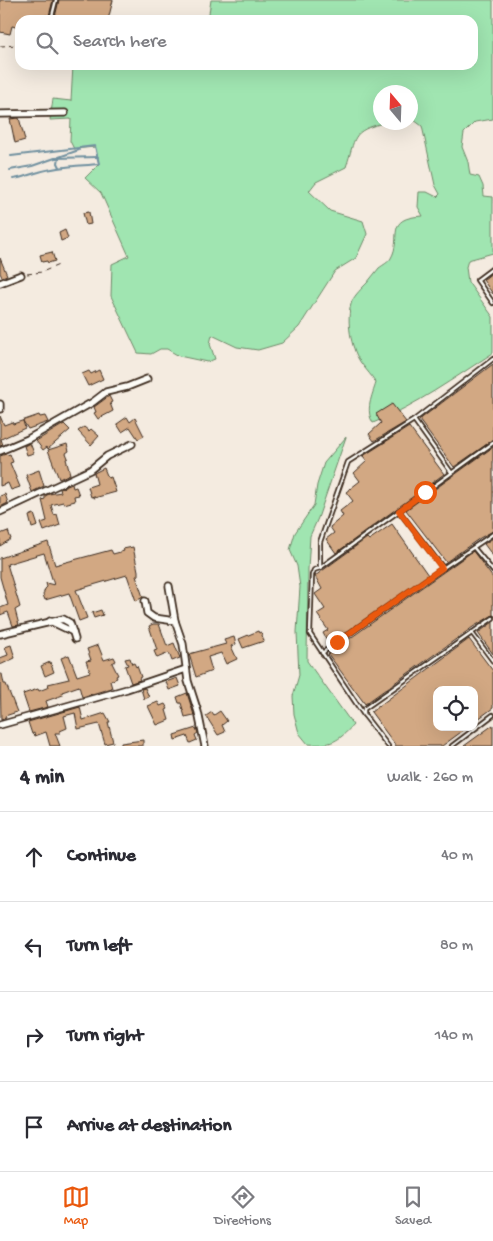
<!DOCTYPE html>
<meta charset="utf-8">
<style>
:root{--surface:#fff;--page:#f2f2f3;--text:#2b2b33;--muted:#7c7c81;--line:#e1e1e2;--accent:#ea580c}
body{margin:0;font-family:"Gochi Hand",sans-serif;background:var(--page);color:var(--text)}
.controls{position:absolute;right:15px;bottom:15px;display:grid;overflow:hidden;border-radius:10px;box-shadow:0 5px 20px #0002}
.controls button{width:45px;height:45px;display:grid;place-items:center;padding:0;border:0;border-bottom:1px solid var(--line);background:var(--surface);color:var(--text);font:25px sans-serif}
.compass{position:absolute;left:373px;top:85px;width:45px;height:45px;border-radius:50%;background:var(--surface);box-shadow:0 5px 20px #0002;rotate:341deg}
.stop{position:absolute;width:15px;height:15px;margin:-11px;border:4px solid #ea580c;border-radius:50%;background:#fff}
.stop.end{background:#ea580c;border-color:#fff;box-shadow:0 1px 5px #0008}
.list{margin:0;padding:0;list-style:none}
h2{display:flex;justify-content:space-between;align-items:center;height:65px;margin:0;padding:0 20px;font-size:21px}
h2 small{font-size:16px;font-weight:400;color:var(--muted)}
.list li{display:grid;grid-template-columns:32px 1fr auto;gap:15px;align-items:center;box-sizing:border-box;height:90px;padding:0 20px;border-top:1px solid var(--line)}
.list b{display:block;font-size:19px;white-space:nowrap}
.list em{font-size:16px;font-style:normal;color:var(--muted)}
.icon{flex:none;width:28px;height:28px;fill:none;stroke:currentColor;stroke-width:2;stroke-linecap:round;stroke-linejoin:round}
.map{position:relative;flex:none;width:493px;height:746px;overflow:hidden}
.search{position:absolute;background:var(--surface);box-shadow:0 5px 20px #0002;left:15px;right:15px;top:15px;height:55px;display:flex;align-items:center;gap:12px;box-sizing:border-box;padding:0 18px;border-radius:15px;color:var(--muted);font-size:19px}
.sheet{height:425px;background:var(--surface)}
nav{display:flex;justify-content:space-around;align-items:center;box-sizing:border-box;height:70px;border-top:1px solid var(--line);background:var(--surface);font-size:14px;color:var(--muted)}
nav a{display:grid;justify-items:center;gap:2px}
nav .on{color:var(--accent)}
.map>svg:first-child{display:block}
.green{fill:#a0e5b1;stroke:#6e8868}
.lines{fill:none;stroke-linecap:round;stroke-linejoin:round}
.stream{stroke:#7191a0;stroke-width:2}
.building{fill:#d2a883;stroke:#3b2a1e}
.lane-casing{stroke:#3b2a1e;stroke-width:6}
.street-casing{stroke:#3b2a1e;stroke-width:9}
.path{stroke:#3b2a1e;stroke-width:1;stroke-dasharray:5 4;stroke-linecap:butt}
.lane{stroke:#fdfcf7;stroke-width:2.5}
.street{stroke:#fdfcf7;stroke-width:5.5}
.route{stroke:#ea580c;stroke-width:6}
</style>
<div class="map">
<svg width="493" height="746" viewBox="0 0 493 746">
<rect width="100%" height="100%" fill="#f4ebe0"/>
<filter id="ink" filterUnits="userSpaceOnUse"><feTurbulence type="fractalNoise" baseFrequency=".02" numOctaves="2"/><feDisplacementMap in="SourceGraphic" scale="10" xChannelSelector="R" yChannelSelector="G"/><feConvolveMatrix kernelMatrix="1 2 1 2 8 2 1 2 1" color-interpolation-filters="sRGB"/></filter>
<g filter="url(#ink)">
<g class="green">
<path d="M211,0H493V119L475,122L464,133L462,147L468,162L470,175L479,177L483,186L484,196L493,197V253L468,260L466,267L468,282L493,317V353C454,378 417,405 373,423C365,410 372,396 376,383C371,374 362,366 358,358C350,343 346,317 352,301C355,295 362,288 367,283C371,278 375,273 379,268C383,265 389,262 391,258C403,237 383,218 423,216L418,207L419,192H427L437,197L440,194L435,185L422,126L414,120H411L410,92H380V122L384,123C350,131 356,138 346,167L316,182L309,191L330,211L363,221L367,234L356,258L335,271L299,327L282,343L258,350L237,347L212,335L210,344L215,359L207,362L179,356L167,349H160L151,354L138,353L111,296L112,264L129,256L101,193L85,178L99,164L95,147L74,149L70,141L71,119L50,120L53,99L71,101L73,65H473V20H208Z"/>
<path d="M346,437L318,518L310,536L308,569L307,661L353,725C339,741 331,746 308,744L299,733L294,714L293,696L299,675L297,632L300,587L297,566L290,550L295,533L314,505L317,485L324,463Z"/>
</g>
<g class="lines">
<g class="stream">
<path d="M11,156L95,146L99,164C80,166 59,166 39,172C30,174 23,178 13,179"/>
<polyline points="60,167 58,163 59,157 79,150"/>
<polyline points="10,170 32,166 55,158 98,157"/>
</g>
</g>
<g class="building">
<polygon points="0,0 53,0 49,16 46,15 45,20 20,20 20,28 12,26 10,34 0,32"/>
<polygon points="59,0 113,0 108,20 66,20 55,17"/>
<polygon points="19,118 25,140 15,143 10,119"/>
<polygon points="89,212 91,224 86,225 83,213"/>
<polygon points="65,230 68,238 61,241 59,233"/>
<polygon points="52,252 55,261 48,263 47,261 42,262 40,255"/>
<polygon points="0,258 7,275 2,277 0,273"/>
<polygon points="493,272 493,294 483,280"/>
<polygon points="493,364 493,440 454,467 419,420"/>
<polygon points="99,370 103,379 88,386 82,374 89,371 91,374"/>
<polygon points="109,396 112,402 110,403 113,411 98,419 94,413 96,412 94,407"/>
<polygon points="392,404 406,422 374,441 369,434 381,423 376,414"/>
<polygon points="39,415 40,417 45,416 48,422 28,429 23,421 25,428 1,439 3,445 0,446 0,416 4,425 12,422 13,424"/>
<polygon points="127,417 130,422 135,418 144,436 138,439 130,427 122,432 117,424"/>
<polygon points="64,424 70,430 48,449 47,447 43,450 36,441"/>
<polygon points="84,427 89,431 91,429 99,436 91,445 78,431"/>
<polygon points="409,427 444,474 336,553 326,539 334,533 330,527 343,516 340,511 353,501 346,492 360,481 354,473 367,461 363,456"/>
<polygon points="30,443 34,453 27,455 24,446"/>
<polygon points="67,444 69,451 66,453 68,458 66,459 70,474 59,479 48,450"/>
<polygon points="493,447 493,531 480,538 446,562 406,510"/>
<polygon points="6,454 7,455 10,454 13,462 10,463 20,487 11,490 8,483 0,486 0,456"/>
<polygon points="104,468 108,478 111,477 116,492 94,498 94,496 91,497 88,487 97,484 94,473"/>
<polygon points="39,470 44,486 32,492 26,475"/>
<polygon points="72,484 73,488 76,487 79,495 74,496 75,501 64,504 63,502 51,505 54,515 57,514 60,525 44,531 41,523 47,521 42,500 45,499 45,496 49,494 61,492 60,489"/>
<polygon points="5,494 8,503 0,507 0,496"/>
<polygon points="34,514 38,526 32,528 29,516"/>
<polygon points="392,524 428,575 329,644 323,633 328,630 317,614 325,609 315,594 322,589 315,576 367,538 369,540"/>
<polygon points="8,531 11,539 0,546 0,534"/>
<polygon points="493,538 493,556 484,544"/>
<polygon points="48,542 55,565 111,550 113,554 124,551 123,549 133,547 138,571 138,576 136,576 143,597 136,601 127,575 76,590 87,618 79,621 69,593 45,600 43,595 45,589 47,587 46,583 54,585 44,553 7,564 20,607 15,610 19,625 13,626 8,612 0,615 0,608 8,605 0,577 0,558"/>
<polygon points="473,551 493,578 493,615 473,627 365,704 328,654"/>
<polygon points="101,610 103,615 94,618 92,613"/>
<polygon points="493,622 493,654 478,633"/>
<polygon points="153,624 159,624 167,646 174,643 180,658 172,661 169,653 157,658 154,651 157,650 149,626"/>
<polygon points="258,631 259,633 261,632 264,641 243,648 239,639"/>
<polygon points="234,637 236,644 231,646 237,659 226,664 221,653 208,657 212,671 196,677 189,654 226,644 224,640"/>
<polygon points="469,639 493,671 493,708 474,722 474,690 437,690 437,727 468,727 442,746 396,746 371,712"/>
<polygon points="11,645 15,658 0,665 0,658 8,655 5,647"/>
<polygon points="98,645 104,660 114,657 116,661 112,663 118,675 116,676 117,678 110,681 112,688 82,697 79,686 62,692 63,695 46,701 48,707 29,712 23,694 38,689 39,691 49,687 48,684 69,679 61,658 69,655 77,676 90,672 86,661 91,660 87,649"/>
<polygon points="130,658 132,664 134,663 136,667 137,666 141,677 139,678 140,680 131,683 125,666 128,665 125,659"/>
<polygon points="50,662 54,672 45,676 41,666"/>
<polygon points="0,674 2,674 4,684 6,684 17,712 5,716 6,718 1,720"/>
<polygon points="177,678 180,686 169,690 166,682"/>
<polygon points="145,688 149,697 144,699 141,689"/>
<polygon points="187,693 194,715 185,717 181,703 179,703 177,697"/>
<polygon points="158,702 160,706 165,704 168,709 166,710 169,720 157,725 148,706"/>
<polygon points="80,707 83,720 105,713 110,722 108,722 113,742 105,744 99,724 78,729 75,713 64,716 67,728 60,731 60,733 55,733 60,746 50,746 46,732 35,736 34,733 32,734 28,722"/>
<polygon points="220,711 227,721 222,725 225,732 218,735 206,716 212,712 214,715"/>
<polygon points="493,725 493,746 464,746"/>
<polygon points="196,728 198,733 195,735 197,740 190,743 187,736 175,740 174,735"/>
<polygon points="143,740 143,746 121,746 121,743"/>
</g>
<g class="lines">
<g class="lane-casing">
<g id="lane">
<polyline points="51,20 56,0"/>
<polyline points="493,268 477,280 493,303"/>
<polyline points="493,443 399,511 443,568 493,534"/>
<polyline points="451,472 414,420 493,359"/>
<polyline points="474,548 493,571"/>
<polyline points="320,568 399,511"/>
<polyline points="472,633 493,661"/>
<polyline points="322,653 443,568"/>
<polyline points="364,715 310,634 312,575 314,570 320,568 320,542 348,462 414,420"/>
<polyline points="388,746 364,715 364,709 493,618"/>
<polyline points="452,746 493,715"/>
</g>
</g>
<g class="street-casing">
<g id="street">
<polyline points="0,114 65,113"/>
<polyline points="0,283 21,275"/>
<polyline points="0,404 0,409"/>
<polyline points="0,451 28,439 93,402 106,392 127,387 147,379"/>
<polyline points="0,512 90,470 107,456 132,444"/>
<polyline points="169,586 175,621"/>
<polyline points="145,601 147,613 154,618 175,621 183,644 188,681 198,712 205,746"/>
<polyline points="50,621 73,632"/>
<polyline points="0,634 63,619 70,623 75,639"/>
<polyline points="0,725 127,689 186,669"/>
</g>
</g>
<g class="path">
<polyline points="0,46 20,45"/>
<polyline points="27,274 42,272 61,264"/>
</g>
<use href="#lane" class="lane"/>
<use href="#street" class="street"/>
</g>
</g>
<g class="lines" filter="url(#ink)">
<polyline class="route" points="337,642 442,568 399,511 425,492"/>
</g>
</svg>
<div class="controls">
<button><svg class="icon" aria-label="locate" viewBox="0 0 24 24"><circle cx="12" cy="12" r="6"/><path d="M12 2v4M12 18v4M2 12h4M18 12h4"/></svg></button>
</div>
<svg class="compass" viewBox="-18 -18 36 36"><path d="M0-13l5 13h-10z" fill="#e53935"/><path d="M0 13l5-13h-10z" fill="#7c7c81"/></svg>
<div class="stop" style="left:425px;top:492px"></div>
<div class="stop end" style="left:337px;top:642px"></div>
<div class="search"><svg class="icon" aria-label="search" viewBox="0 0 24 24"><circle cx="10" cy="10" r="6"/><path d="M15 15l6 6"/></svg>Search here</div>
</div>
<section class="sheet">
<h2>4 min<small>Walk · 260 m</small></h2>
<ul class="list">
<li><svg class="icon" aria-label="ahead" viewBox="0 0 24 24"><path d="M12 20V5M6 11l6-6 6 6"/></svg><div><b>Continue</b></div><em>40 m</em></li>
<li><svg class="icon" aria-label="left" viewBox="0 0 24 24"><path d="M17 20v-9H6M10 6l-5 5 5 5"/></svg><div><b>Turn left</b></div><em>80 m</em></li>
<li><svg class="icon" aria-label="right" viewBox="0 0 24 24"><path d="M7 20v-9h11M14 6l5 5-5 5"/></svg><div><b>Turn right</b></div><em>140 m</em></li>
<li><svg class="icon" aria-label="arrive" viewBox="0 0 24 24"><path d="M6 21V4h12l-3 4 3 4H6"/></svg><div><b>Arrive at destination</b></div></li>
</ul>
</section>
<nav>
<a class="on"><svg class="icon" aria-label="map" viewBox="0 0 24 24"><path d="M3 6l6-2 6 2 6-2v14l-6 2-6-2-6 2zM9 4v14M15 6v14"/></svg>Map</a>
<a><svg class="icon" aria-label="directions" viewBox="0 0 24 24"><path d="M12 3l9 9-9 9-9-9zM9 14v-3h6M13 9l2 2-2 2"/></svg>Directions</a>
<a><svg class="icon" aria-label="saved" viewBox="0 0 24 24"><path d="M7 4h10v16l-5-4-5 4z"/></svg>Saved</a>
</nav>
